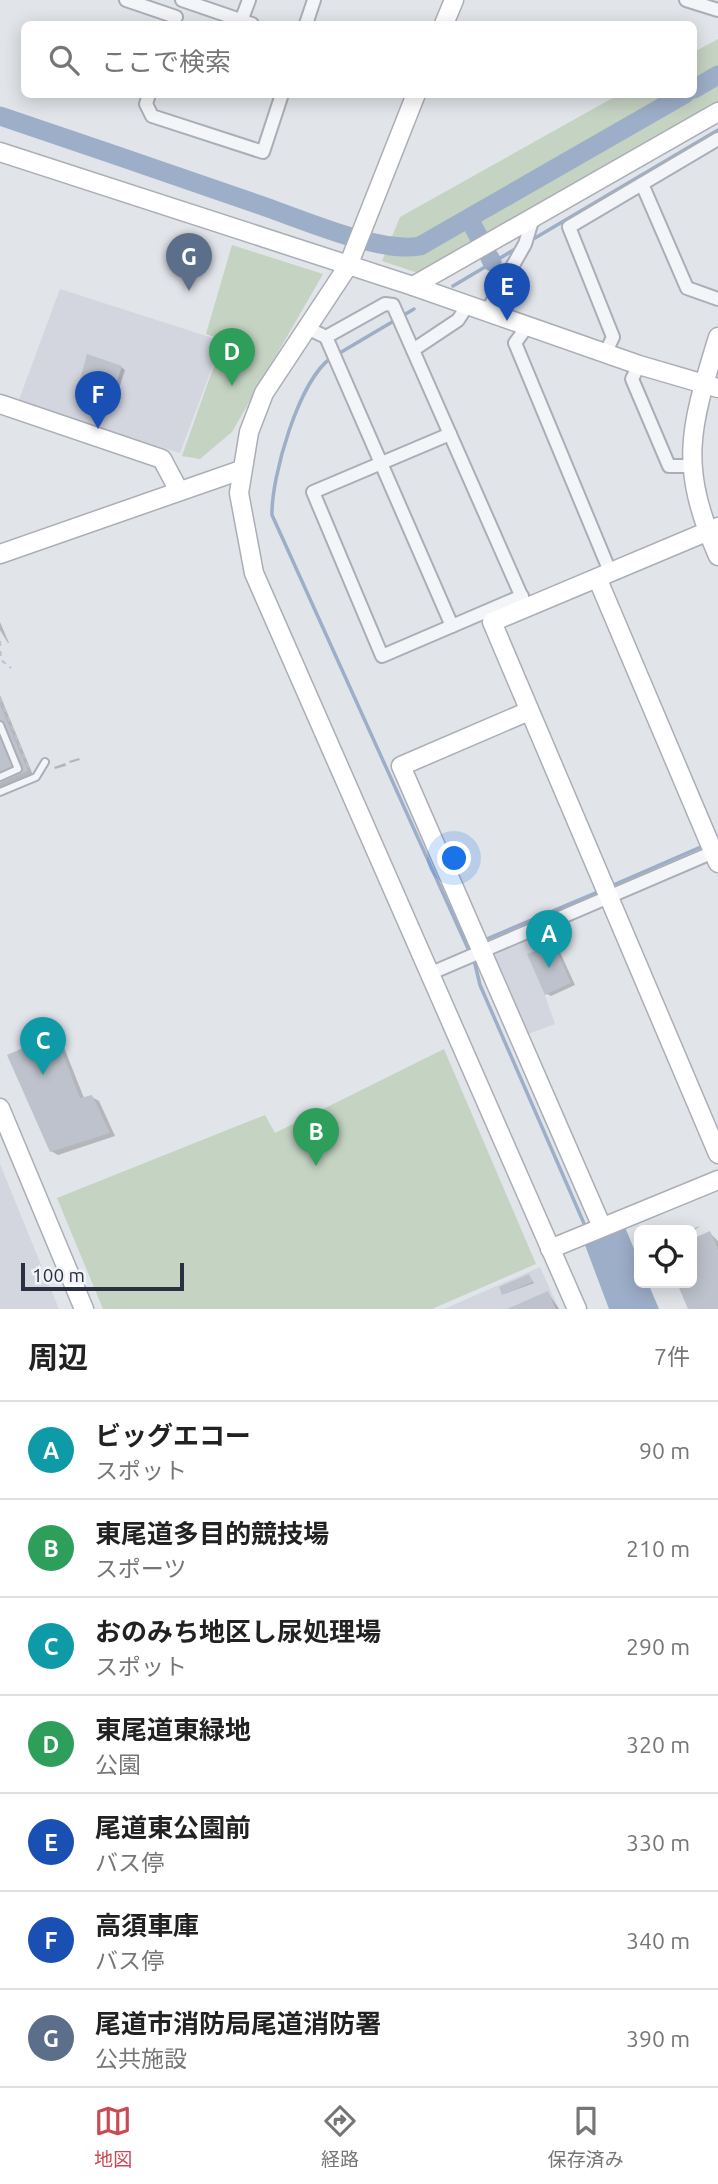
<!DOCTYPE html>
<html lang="ja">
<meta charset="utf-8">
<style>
:root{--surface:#fff;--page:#f2f2f2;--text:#222;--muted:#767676;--line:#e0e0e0;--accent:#cb4951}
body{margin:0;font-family:Ubuntu,"Noto Sans JP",sans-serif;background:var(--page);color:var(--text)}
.controls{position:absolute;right:21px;bottom:21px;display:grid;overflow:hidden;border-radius:10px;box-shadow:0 4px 18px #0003}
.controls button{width:63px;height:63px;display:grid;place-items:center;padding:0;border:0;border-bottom:2px solid var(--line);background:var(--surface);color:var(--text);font:35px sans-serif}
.scale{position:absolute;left:21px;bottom:18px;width:163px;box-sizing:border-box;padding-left:7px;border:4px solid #2a3041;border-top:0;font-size:19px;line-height:24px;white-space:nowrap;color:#2a3041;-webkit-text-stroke:5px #f1f3f7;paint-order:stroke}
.you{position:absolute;left:455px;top:859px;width:24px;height:24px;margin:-18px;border:5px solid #fff;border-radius:50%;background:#1a73e8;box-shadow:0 0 0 10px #1a73e833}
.badge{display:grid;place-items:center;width:46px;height:46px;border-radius:50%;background:var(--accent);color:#fff;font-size:23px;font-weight:700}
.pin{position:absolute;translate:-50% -58px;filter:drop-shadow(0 2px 4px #0008)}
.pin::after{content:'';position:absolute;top:37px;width:24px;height:21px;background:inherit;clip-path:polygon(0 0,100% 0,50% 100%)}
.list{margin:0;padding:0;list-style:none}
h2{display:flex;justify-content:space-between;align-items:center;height:91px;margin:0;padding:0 28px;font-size:30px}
h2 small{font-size:23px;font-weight:400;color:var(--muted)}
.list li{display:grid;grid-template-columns:46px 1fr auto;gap:21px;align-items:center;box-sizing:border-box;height:98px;padding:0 28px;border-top:2px solid var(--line)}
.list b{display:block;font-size:26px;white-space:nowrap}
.list p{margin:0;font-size:23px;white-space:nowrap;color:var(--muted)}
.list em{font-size:23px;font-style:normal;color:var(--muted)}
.icon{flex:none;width:38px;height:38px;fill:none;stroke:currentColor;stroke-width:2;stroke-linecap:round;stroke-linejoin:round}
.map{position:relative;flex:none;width:718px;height:1309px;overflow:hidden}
.search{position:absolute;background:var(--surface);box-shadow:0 4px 18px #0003;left:21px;right:21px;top:21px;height:77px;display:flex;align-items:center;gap:18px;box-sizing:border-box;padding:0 24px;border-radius:10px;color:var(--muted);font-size:26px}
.sheet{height:777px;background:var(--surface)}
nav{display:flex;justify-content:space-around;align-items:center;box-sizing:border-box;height:98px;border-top:2px solid var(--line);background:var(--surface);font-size:19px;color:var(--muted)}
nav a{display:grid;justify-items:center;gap:4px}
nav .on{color:var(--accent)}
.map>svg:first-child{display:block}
.built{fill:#d3d6de}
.green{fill:#c5d3c2}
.water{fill:#9daec9}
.shadow{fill:#0003}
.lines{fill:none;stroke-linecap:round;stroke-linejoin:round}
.stream{stroke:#9daec9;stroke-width:3.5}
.river{stroke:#9daec9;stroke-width:19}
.building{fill:#bec2cc}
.lane-casing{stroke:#aaaeb7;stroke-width:10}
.street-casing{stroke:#aaaeb7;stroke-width:16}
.secondary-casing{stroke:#aaaeb7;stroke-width:21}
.path{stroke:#bfc2c8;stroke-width:2;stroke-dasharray:5 5;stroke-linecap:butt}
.lane{stroke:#f4f5f8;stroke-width:6}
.street{stroke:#f4f5f8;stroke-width:12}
.secondary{stroke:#fff;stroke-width:18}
</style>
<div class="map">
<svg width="718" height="1309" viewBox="0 0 718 1309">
<rect width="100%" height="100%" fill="#e1e4e9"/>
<g class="built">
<polygon points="60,289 222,341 180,453 17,405"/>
<polygon points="547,931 571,983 545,995 555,1024 523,1036 491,957"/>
<polygon points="0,1164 59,1309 0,1309"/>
<polygon points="540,1267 559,1309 444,1309"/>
</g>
<g class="green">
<polygon points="718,39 718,105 424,275 382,261 400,217 618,95 694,94 694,52"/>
<polygon points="232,245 323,274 232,432 200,459 182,456 223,340 206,334"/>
<polygon points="444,1049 536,1264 432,1309 103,1309 57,1198 265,1115 275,1133"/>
</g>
<polygon class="water" points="625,1227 639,1261 639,1283 648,1283 659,1309 609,1309 585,1245"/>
<g class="shadow">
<polygon points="121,367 125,370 113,407 82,397"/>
<polygon points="0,622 9,643 8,643 0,630"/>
<polygon points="0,695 33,775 0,788"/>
<polygon points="79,758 80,760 70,763 69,761"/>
<polygon points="65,763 66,766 55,769 54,767"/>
<polygon points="554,946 558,948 575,985 551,996 547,994"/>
<polygon points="55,1036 61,1040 84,1098 92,1097 99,1101 115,1136 58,1155 51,1151"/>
<polygon points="700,1226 692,1232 689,1230"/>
<polygon points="710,1233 718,1241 718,1309 691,1309 679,1283 692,1283 692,1241"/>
<polygon points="529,1276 534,1283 504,1294"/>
<polygon points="548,1293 559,1309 511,1309"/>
</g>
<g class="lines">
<g class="stream">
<polyline points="535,238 718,130"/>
<polyline points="453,286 517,248"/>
<polyline points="338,354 414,309"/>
<path d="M331,358C299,380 271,477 272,515L475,964L480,985L586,1228"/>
<polyline points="611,886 703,846"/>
<polyline points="482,941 600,891"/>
</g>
<g class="river">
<polyline points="694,89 718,75"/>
<path d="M0,116C86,145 171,174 257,204C299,218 379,254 420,246L685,94"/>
<polyline points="469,219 481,241"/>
<polyline points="490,258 492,262"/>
</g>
</g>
<g class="building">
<polygon points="87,354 122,366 109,406 76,395"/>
<polygon points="0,704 28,771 0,783"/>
<polygon points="554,944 571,983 545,995 527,954"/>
<polygon points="55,1034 80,1098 92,1095 110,1133 50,1152 7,1055"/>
<polygon points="710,1231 718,1250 718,1309 688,1309 677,1283 692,1283 692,1239"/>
<polygon points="529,1274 533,1282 502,1295 499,1287"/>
<polygon points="548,1291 556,1309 507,1309"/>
</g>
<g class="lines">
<g class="lane-casing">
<g id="lane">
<polyline points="0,725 18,769 0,777"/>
<polyline points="0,792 36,777 45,762"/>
</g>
</g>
<g class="street-casing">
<g id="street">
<polyline points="126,0 176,17"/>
<polyline points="182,0 252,24"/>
<polyline points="686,0 718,10"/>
<polyline points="241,21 249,0"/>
<polyline points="306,24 314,0"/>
<polyline points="149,94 146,104 152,116 263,152 282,94"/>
<polyline points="642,184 687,288 718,299"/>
<polyline points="486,313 525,244 533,218"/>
<polyline points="307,328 326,337 452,626"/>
<polyline points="526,328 515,343 611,574"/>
<polyline points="326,337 385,304 393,305 524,602"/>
<polyline points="413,350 458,320 467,306"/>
<polyline points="605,354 613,337 569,227 718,139"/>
<polyline points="639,365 632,379 669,466 692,466"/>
<polyline points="450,434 313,492 382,656 522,596"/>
<polyline points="429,974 718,850"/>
</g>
</g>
<g class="secondary-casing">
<g id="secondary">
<polyline points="444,24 454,0"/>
<polyline points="416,94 348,266 264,393 249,432 239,493 254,573 577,1309"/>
<polyline points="0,152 413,286 639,365 718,388"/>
<polyline points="413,286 718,112"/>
<path d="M718,337C690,429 678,464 718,556"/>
<polyline points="0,404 162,459 179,491"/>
<polyline points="718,527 492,622 718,1154"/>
<polyline points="0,554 241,470"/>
<polyline points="598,580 718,863"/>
<polyline points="529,711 401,766 602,1227"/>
<polyline points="0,1108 84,1309"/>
<polyline points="550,1249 718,1180"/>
</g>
</g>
<g class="path">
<polyline points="0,641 1,660 11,668"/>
<polyline points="0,698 30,771"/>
</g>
<use href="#lane" class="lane"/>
<use href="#street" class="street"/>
<use href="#secondary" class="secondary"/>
</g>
</svg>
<div class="controls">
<button><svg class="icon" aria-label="locate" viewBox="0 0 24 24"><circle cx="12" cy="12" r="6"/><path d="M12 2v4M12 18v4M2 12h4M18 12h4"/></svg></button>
</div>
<div class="scale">100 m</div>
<div class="you"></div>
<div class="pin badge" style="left:549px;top:968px;background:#0f9aa8">A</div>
<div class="pin badge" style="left:316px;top:1166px;background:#2e9e5b">B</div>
<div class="pin badge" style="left:43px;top:1075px;background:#0f9aa8">C</div>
<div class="pin badge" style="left:232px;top:386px;background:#2e9e5b">D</div>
<div class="pin badge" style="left:507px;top:321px;background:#1a4fb4">E</div>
<div class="pin badge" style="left:98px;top:429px;background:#1a4fb4">F</div>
<div class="pin badge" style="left:189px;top:291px;background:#5c6f8a">G</div>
<div class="search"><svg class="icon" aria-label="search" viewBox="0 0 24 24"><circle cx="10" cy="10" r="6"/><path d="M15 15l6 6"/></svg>ここで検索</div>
</div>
<section class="sheet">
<h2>周辺<small>7件</small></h2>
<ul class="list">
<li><span class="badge" style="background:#0f9aa8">A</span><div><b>ビッグエコー</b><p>スポット</p></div><em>90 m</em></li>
<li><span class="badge" style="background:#2e9e5b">B</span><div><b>東尾道多目的競技場</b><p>スポーツ</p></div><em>210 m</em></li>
<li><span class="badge" style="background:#0f9aa8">C</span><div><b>おのみち地区し尿処理場</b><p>スポット</p></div><em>290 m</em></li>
<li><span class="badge" style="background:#2e9e5b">D</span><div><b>東尾道東緑地</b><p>公園</p></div><em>320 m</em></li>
<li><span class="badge" style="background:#1a4fb4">E</span><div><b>尾道東公園前</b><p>バス停</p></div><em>330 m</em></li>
<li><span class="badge" style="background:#1a4fb4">F</span><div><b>高須車庫</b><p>バス停</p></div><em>340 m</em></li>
<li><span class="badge" style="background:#5c6f8a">G</span><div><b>尾道市消防局尾道消防署</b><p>公共施設</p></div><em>390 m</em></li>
</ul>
</section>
<nav>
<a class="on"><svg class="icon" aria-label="map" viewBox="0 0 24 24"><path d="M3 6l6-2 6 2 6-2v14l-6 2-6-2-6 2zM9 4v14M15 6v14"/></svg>地図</a>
<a><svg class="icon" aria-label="directions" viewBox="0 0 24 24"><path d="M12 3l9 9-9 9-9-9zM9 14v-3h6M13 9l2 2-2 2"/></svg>経路</a>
<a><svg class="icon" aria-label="saved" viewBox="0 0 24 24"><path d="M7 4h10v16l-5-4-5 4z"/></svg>保存済み</a>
</nav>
